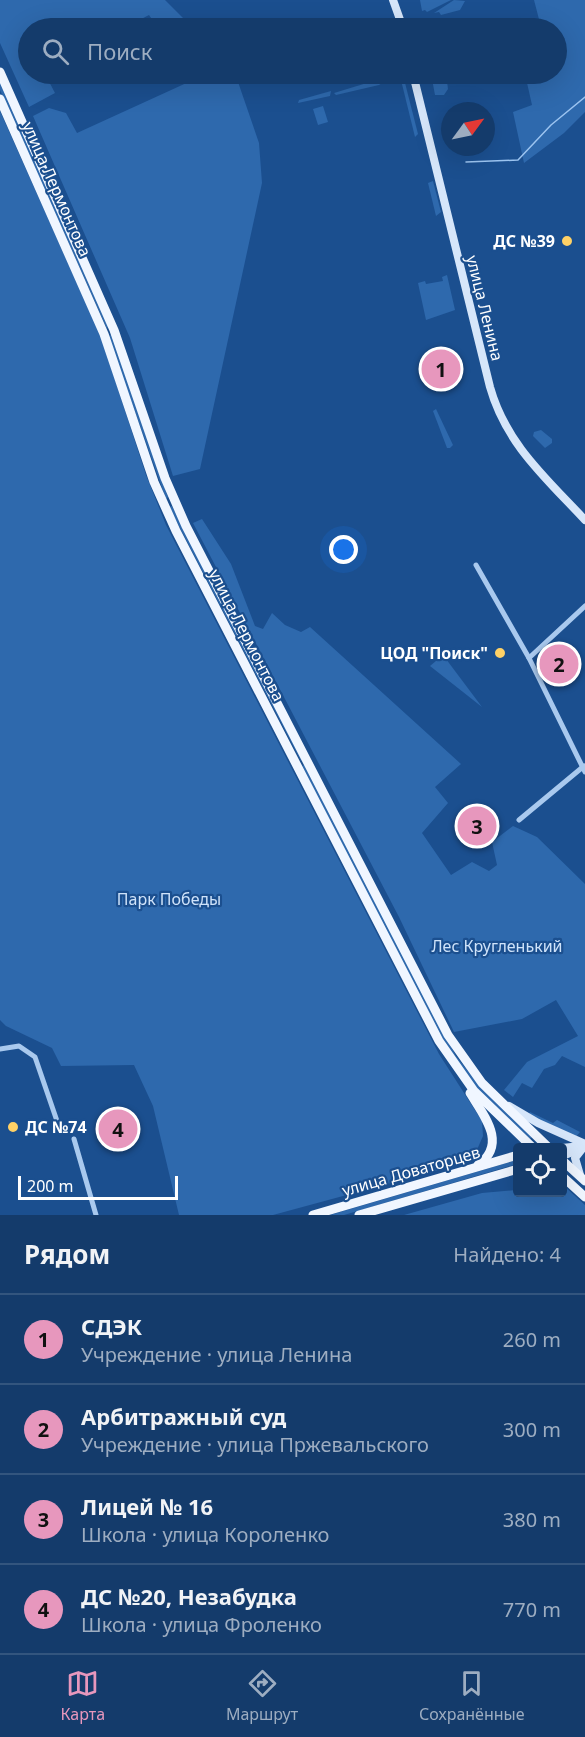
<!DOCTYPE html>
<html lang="ru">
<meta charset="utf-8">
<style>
:root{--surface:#143b6b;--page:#1d4271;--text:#f1f3f6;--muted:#9dadc1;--line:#33557e;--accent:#e797bd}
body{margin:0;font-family:"Noto Sans",sans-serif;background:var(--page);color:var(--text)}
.controls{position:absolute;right:18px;bottom:18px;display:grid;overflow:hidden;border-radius:6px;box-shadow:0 6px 24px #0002}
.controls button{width:54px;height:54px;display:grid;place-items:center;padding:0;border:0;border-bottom:2px solid var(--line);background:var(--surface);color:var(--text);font:30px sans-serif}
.compass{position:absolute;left:441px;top:102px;width:54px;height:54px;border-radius:50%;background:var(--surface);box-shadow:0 6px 24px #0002;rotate:57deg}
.scale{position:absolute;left:18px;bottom:15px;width:160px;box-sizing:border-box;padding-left:6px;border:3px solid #fff;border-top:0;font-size:16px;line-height:21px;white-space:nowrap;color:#fff;-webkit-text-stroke:4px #1b4f8f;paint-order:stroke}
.you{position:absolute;left:344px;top:550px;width:21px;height:21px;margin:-15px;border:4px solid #fff;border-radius:50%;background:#1a73e8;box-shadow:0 0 0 9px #1a73e833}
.badge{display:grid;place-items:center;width:39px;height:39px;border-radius:50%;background:var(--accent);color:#111;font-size:20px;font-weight:700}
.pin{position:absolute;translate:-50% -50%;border:3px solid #fff;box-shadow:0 2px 6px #0006}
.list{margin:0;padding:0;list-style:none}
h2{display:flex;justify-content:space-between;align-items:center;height:78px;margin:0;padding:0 24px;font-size:26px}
h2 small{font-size:20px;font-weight:400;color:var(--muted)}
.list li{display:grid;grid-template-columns:39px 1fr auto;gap:18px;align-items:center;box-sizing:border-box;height:90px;padding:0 24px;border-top:2px solid var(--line)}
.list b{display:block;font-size:22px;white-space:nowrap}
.list p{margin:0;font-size:20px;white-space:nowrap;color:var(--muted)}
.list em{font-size:20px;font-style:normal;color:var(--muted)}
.icon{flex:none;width:33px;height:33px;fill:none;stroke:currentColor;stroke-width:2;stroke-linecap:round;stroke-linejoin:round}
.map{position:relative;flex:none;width:585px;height:1215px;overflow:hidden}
.search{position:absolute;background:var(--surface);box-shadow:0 6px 24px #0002;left:18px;right:18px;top:18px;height:66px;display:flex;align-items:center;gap:15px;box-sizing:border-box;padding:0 21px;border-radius:33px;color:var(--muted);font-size:22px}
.sheet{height:438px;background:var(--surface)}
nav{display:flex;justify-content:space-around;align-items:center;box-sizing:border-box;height:84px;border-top:2px solid var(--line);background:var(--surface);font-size:16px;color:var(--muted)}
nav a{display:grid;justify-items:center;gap:3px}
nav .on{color:var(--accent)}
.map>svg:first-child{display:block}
.green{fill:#2e69ad}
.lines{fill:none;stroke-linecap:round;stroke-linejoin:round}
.stream{stroke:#9cc4f0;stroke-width:1.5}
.street{stroke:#a9c9ee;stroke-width:5}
.secondary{stroke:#d6e6fa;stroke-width:8}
.primary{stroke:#f0f6ff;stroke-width:9}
.poi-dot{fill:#ffd166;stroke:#1b4f8f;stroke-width:2}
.labels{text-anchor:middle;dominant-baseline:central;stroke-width:4.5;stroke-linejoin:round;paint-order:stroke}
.street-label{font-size:16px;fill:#fff;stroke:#1b4f8f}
.poi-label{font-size:16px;font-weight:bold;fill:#fff;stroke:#1b4f8f;text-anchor:end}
.park-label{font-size:16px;fill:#cfe3fa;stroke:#1b4f8f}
</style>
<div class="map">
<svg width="585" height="1215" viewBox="0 0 585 1215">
<rect width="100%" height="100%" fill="#1b4f8f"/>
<g class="green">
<polygon points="0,0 165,0 193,28 158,28 149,15 124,28 28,28 28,74 45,74 55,93 29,107 0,43"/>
<polygon points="420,0 451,0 427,12 425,10 422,11"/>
<polygon points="454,0 465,1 460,10 441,15 439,12 434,13"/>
<polygon points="534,0 585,0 585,112 564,133 524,163 513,112 532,105 525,74 556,74 556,28 538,28 541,27"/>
<polygon points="189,74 233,74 237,79 259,143 262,183 200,469 173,476 130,338 33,116 49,108 66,113 77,133 193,80"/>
<polygon points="431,74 446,74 448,89 444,95 435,95"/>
<polygon points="403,75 418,134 415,137 400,76"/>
<polygon points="380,79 382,83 379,85 336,95 334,93"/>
<polygon points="0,81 108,326 107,329 0,90"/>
<polygon points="331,91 330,96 298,103 299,100"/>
<polygon points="323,106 328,122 318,125 313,109"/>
<polygon points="0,111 101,337 146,475 166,525 439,1054 482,1121 483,1136 472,1161 273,1215 179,1215 153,1106 134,1065 61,1066 52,1048 6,1026 0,1020"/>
<polygon points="433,181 441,212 436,216 428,183"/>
<polygon points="447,275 455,310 426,320 418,283 425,281 426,284 443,281 442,277"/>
<polygon points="111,335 168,497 166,499 108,336"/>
<polygon points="436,409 453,445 450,448 447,448 433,411"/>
<polygon points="541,430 552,439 552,443 545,448 533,436 534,432"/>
<polygon points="172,506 302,760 301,761 169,507"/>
<polygon points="202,519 231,564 255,626 263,629 272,613 285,625 301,632 310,627 461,764 435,787 448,803 422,833 451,875 472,862 489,871 497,865 492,842 513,826 537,837 585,884 585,1067 562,1056 555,1065 544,1069 532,1088 522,1083 513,1097 504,1090 527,1062 578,1036 556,1000 522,1019 454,1032 399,917 193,523"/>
<polygon points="443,655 482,707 430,666"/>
<polygon points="304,765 456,1056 479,1085 532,1137 530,1139 477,1088 442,1039 302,766"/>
<polygon points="530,1112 553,1123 557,1120 580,1132 575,1138 529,1115"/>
<polygon points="517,1160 517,1164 344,1215 330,1215"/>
<polygon points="563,1185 585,1205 585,1215 404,1215 482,1193 517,1190 518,1192 562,1192"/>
</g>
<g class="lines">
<polyline class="stream" points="466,162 518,160 551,125 585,97"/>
<g class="street">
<polyline points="476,565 529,658 585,772"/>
<polyline points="529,658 585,606"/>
<polyline points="519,820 584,766"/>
<polyline points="0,1049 19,1046 35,1057 57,1121"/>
<polyline points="74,1139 96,1215"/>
</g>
<g class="secondary">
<polyline points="393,0 403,28"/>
<path d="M413,74L490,387C506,444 546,478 585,520"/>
<polyline points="509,1106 538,1123 585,1144"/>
<polyline points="562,1148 581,1146"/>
<polyline points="562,1156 581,1149"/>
<polyline points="580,1175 575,1158 582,1149"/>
</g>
<g class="primary">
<polyline points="0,72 114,330 165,478 186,526 448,1035 482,1083 549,1148"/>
<polyline points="0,99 104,334 154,482 176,531 439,1041 474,1091 533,1148"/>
<path d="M470,1093C484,1116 508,1144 478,1165"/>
<polyline points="562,1160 585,1181"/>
<polyline points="562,1176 585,1197"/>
<polyline points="313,1215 518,1155"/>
<polyline points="359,1215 518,1169"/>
</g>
</g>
<g class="poi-dot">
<circle cx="567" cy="241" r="6"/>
<circle cx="500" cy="653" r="6"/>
<circle cx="13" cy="1127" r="6"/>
</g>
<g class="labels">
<g class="street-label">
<text transform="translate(57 189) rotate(66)">улица Лермонтова</text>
<text transform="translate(485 308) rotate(76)">улица Ленина</text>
<text transform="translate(247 635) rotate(63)">улица Лермонтова</text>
<text transform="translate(411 1171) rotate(-16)">улица Доваторцев</text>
</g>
<g class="poi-label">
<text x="555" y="241">ДС №39</text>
<text x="488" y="653">ЦОД "Поиск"</text>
<text x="25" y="1127" text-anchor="start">ДС №74</text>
</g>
<g class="park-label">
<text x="169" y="899">Парк Победы</text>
<text x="497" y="946">Лес Кругленький</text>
</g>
</g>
</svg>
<div class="controls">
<button><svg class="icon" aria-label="locate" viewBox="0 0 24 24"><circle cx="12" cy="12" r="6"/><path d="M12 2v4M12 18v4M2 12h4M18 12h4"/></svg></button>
</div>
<svg class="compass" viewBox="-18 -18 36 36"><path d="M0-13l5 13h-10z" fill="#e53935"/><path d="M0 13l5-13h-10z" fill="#9dadc1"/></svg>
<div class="scale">200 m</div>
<div class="you"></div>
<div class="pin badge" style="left:441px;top:369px">1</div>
<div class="pin badge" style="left:559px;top:664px">2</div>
<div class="pin badge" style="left:477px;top:826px">3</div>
<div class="pin badge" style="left:118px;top:1129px">4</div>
<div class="search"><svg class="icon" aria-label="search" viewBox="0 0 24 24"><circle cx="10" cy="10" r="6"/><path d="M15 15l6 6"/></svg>Поиск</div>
</div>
<section class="sheet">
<h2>Рядом<small>Найдено: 4</small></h2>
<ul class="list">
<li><span class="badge">1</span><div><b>СДЭК</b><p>Учреждение · улица Ленина</p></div><em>260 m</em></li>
<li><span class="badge">2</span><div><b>Арбитражный суд</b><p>Учреждение · улица Пржевальского</p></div><em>300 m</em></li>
<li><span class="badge">3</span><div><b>Лицей № 16</b><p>Школа · улица Короленко</p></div><em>380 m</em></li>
<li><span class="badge">4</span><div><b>ДС №20, Незабудка</b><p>Школа · улица Фроленко</p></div><em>770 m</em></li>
</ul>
</section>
<nav>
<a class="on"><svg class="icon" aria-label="map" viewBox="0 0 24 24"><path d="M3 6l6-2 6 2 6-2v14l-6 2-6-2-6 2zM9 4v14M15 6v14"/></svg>Карта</a>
<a><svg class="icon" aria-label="directions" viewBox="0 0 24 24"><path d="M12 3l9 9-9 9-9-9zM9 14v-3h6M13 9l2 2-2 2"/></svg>Маршрут</a>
<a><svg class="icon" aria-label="saved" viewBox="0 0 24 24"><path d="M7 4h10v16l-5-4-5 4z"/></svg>Сохранённые</a>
</nav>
